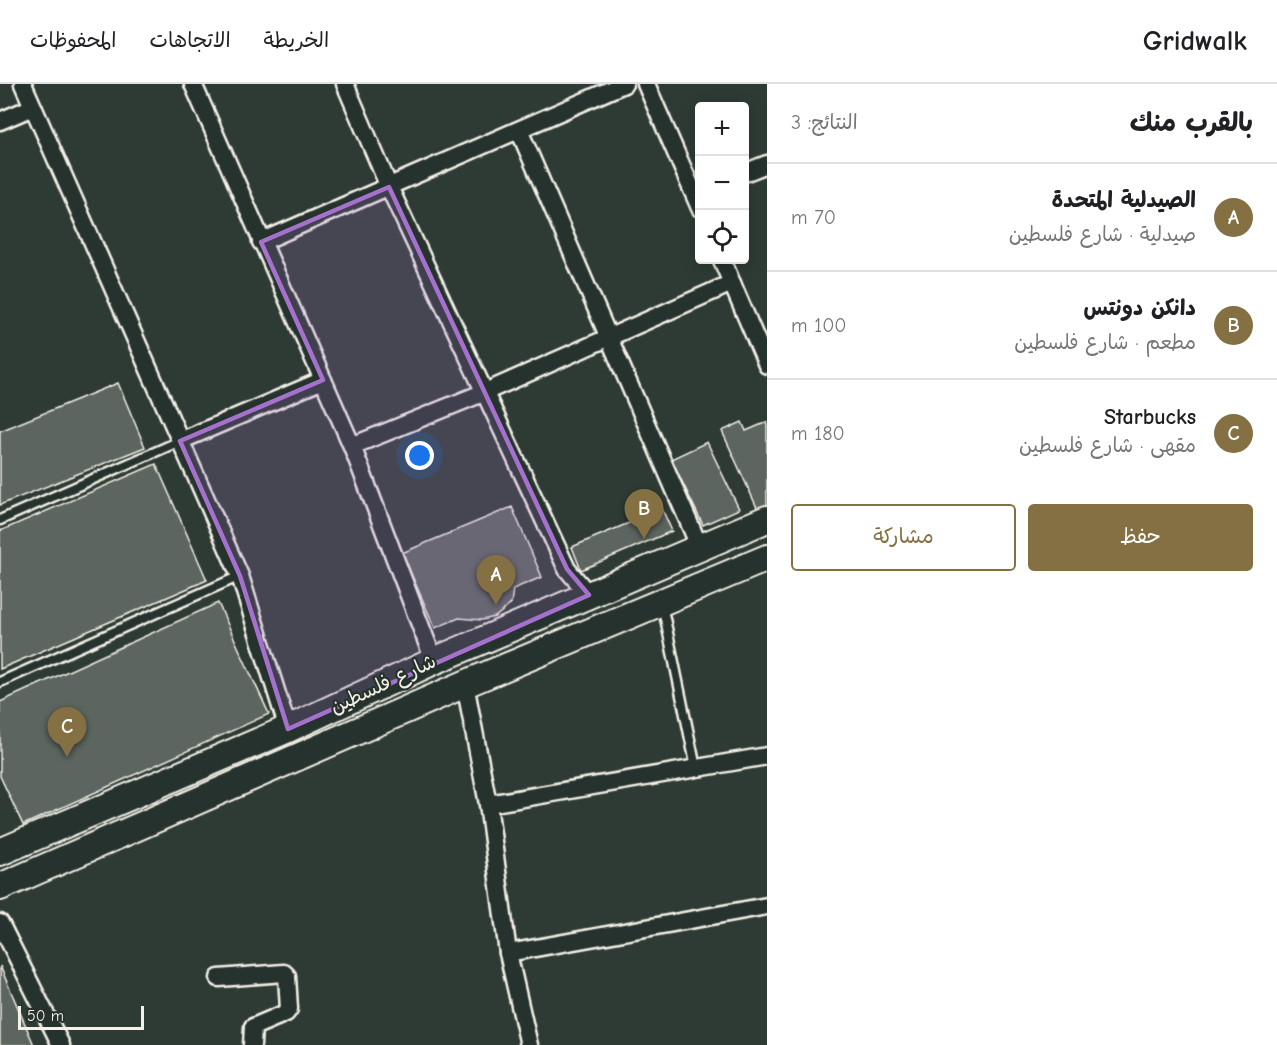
<!DOCTYPE html>
<html lang="ar">
<meta charset="utf-8">
<style>
:root{--surface:#fff;--page:#f6f6f6;--text:#202124;--muted:#757577;--line:#e0e0e0;--accent:#847042}
body{margin:0;font-family:"Comic Neue","Playpen Sans Arabic",sans-serif;background:var(--page);color:var(--text);direction:rtl}
.controls{position:absolute;right:18px;top:18px;display:grid;overflow:hidden;border-radius:6px;box-shadow:0 3px 15px #0003}
.controls button{width:54px;height:54px;display:grid;place-items:center;padding:0;border:0;border-bottom:2px solid var(--line);background:var(--surface);color:var(--text);font:30px sans-serif}
.scale{position:absolute;left:18px;bottom:15px;width:126px;box-sizing:border-box;padding-left:6px;border:3px solid #f4f1e8;border-top:0;font-size:16px;line-height:21px;white-space:nowrap;color:#f4f1e8;-webkit-text-stroke:4px #26332d;paint-order:stroke}
.you{position:absolute;left:420px;top:372px;width:21px;height:21px;margin:-15px;border:4px solid #fff;border-radius:50%;background:#1a73e8;box-shadow:0 0 0 9px #1a73e833}
.badge{display:grid;place-items:center;width:39px;height:39px;border-radius:50%;background:var(--accent);color:#fff;font-size:20px;font-weight:700}
.pin{position:absolute;translate:-50% -50px;filter:drop-shadow(0 2px 3px #0008)}
.pin::after{content:'';position:absolute;top:32px;width:21px;height:18px;background:inherit;clip-path:polygon(0 0,100% 0,50% 100%)}
.list{margin:0;padding:0;list-style:none}
h2{display:flex;justify-content:space-between;align-items:center;height:78px;margin:0;padding:0 24px;font-size:26px}
h2 small{font-size:20px;font-weight:400;color:var(--muted)}
.list li{display:grid;grid-template-columns:39px 1fr auto;gap:18px;align-items:center;box-sizing:border-box;height:108px;padding:0 24px;border-top:2px solid var(--line)}
.list b{display:block;font-size:22px;white-space:nowrap}
.list p{margin:0;font-size:20px;white-space:nowrap;color:var(--muted)}
.list em{font-size:20px;font-style:normal;color:var(--muted)}
.actions{display:flex;gap:12px;padding:18px 24px}
.actions a{flex:1;padding:14px 0;border:2px solid var(--accent);border-radius:6px;text-align:center;font-size:21px;color:var(--accent)}
.actions .main{background:var(--accent);color:#fff}
.icon{flex:none;width:33px;height:33px;fill:none;stroke:currentColor;stroke-width:2;stroke-linecap:round;stroke-linejoin:round}
.map{position:relative;flex:none;width:767px;height:961px;overflow:hidden;direction:ltr}
header{display:flex;align-items:center;gap:36px;box-sizing:border-box;height:84px;padding:0 30px;background:var(--surface);border-bottom:2px solid var(--line)}
header strong{font-size:28px}
nav{display:flex;gap:33px;margin-inline-start:auto;font-size:21px}
main{display:flex}
aside{flex:1;background:var(--surface)}
.map>svg:first-child{display:block}
.building{fill:#5c655e;stroke:#f4f1e8;stroke-width:1.5}
.lines{fill:none;stroke-linecap:round;stroke-linejoin:round}
.service-casing{stroke:#f4f1e8;stroke-width:13}
.minor-casing{stroke:#f4f1e8;stroke-width:21}
.primary-casing{stroke:#f4f1e8;stroke-width:30}
.service{stroke:#26332d;stroke-width:8}
.minor{stroke:#26332d;stroke-width:16}
.primary{stroke:#26332d;stroke-width:26}
.marked{fill:#a571cd;fill-opacity:0.2;stroke:#a571cd;stroke-width:4.5;stroke-linejoin:round}
.labels{text-anchor:middle;dominant-baseline:central;stroke-width:4.5;stroke-linejoin:round;paint-order:stroke}
.street-label{font-size:20px;fill:#f4f1e8;stroke:#26332d}
</style>
<header>
<strong>Gridwalk</strong>
<nav><a>الخريطة</a><a>الاتجاهات</a><a>المحفوظات</a></nav>
</header>
<main>
<aside>
<h2>بالقرب منك<small>النتائج: 3</small></h2>
<ul class="list">
<li><span class="badge">A</span><div><b>الصيدلية المتحدة</b><p>صيدلية · شارع فلسطين</p></div><em>70 m</em></li>
<li><span class="badge">B</span><div><b>دانكن دونتس</b><p>مطعم · شارع فلسطين</p></div><em>100 m</em></li>
<li><span class="badge">C</span><div><b>Starbucks</b><p>مقهى · شارع فلسطين</p></div><em>180 m</em></li>
</ul>
<div class="actions"><a class="main">حفظ</a><a>مشاركة</a></div>
</aside>
<div class="map">
<svg width="767" height="961" viewBox="0 0 767 961">
<rect width="100%" height="100%" fill="#2e3b34"/>
<filter id="ink" filterUnits="userSpaceOnUse"><feTurbulence type="fractalNoise" baseFrequency=".0167" numOctaves="2"/><feDisplacementMap in="SourceGraphic" scale="12" xChannelSelector="R" yChannelSelector="G"/><feConvolveMatrix kernelMatrix="1 2 1 2 8 2 1 2 1" color-interpolation-filters="sRGB"/></filter>
<g filter="url(#ink)">
<g class="building">
<polygon points="118,299 145,363 0,421 0,347"/>
<polygon points="742,338 746,347 767,338 767,424 759,428 722,347"/>
<polygon points="707,358 739,425 703,441 671,375"/>
<polygon points="156,380 207,496 0,585 0,447"/>
<polygon points="512,423 542,493 513,505 511,520 495,533 482,536 459,534 435,544 402,469"/>
<polygon points="662,425 672,447 581,486 572,463"/>
<polygon points="218,519 269,630 23,741 0,692 0,618"/>
<polygon points="0,882 34,961 0,961"/>
</g>
<g class="lines">
<g class="service-casing">
<g id="service">
<polyline points="0,436 180,357"/>
<polyline points="662,520 696,684"/>
<polyline points="0,598 240,492"/>
</g>
</g>
<g class="minor-casing">
<g id="minor">
<polyline points="23,0 240,492 288,645"/>
<polyline points="193,0 352,362 434,577"/>
<polyline points="345,0 389,103 567,485 589,511"/>
<polyline points="646,0 700,124"/>
<polyline points="0,37 33,23"/>
<polyline points="519,46 700,464"/>
<polyline points="744,89 767,80"/>
<polyline points="261,158 624,0"/>
<polyline points="722,176 767,281"/>
<polyline points="180,357 323,296"/>
<polyline points="352,362 485,308 732,199"/>
<polyline points="465,600 488,720 508,869 529,961"/>
<polyline points="488,720 767,672"/>
<polyline points="0,839 61,961"/>
<polyline points="508,869 767,822"/>
<polyline points="219,894 284,889 287,892 289,925 286,929 253,943 252,961"/>
</g>
</g>
<g class="primary-casing">
<g id="primary">
<polyline points="0,768 288,645 434,577 767,435"/>
<polyline points="0,803 465,600 767,474"/>
</g>
</g>
<use href="#service" class="service"/>
<use href="#minor" class="minor"/>
<use href="#primary" class="primary"/>
</g>
</g>
<path class="marked" d="M389,103L567,485L589,511L288,645L240,492L180,357L323,296L261,158Z"/>
<g class="labels">
<g class="street-label">
<text transform="translate(383 600) rotate(-25)">شارع فلسطين</text>
</g>
</g>
</svg>
<div class="controls">
<button>+</button>
<button>−</button>
<button><svg class="icon" aria-label="locate" viewBox="0 0 24 24"><circle cx="12" cy="12" r="6"/><path d="M12 2v4M12 18v4M2 12h4M18 12h4"/></svg></button>
</div>
<div class="scale">50 m</div>
<div class="you"></div>
<div class="pin badge" style="left:496px;top:521px">A</div>
<div class="pin badge" style="left:644px;top:455px">B</div>
<div class="pin badge" style="left:67px;top:673px">C</div>
</div>
</main>
